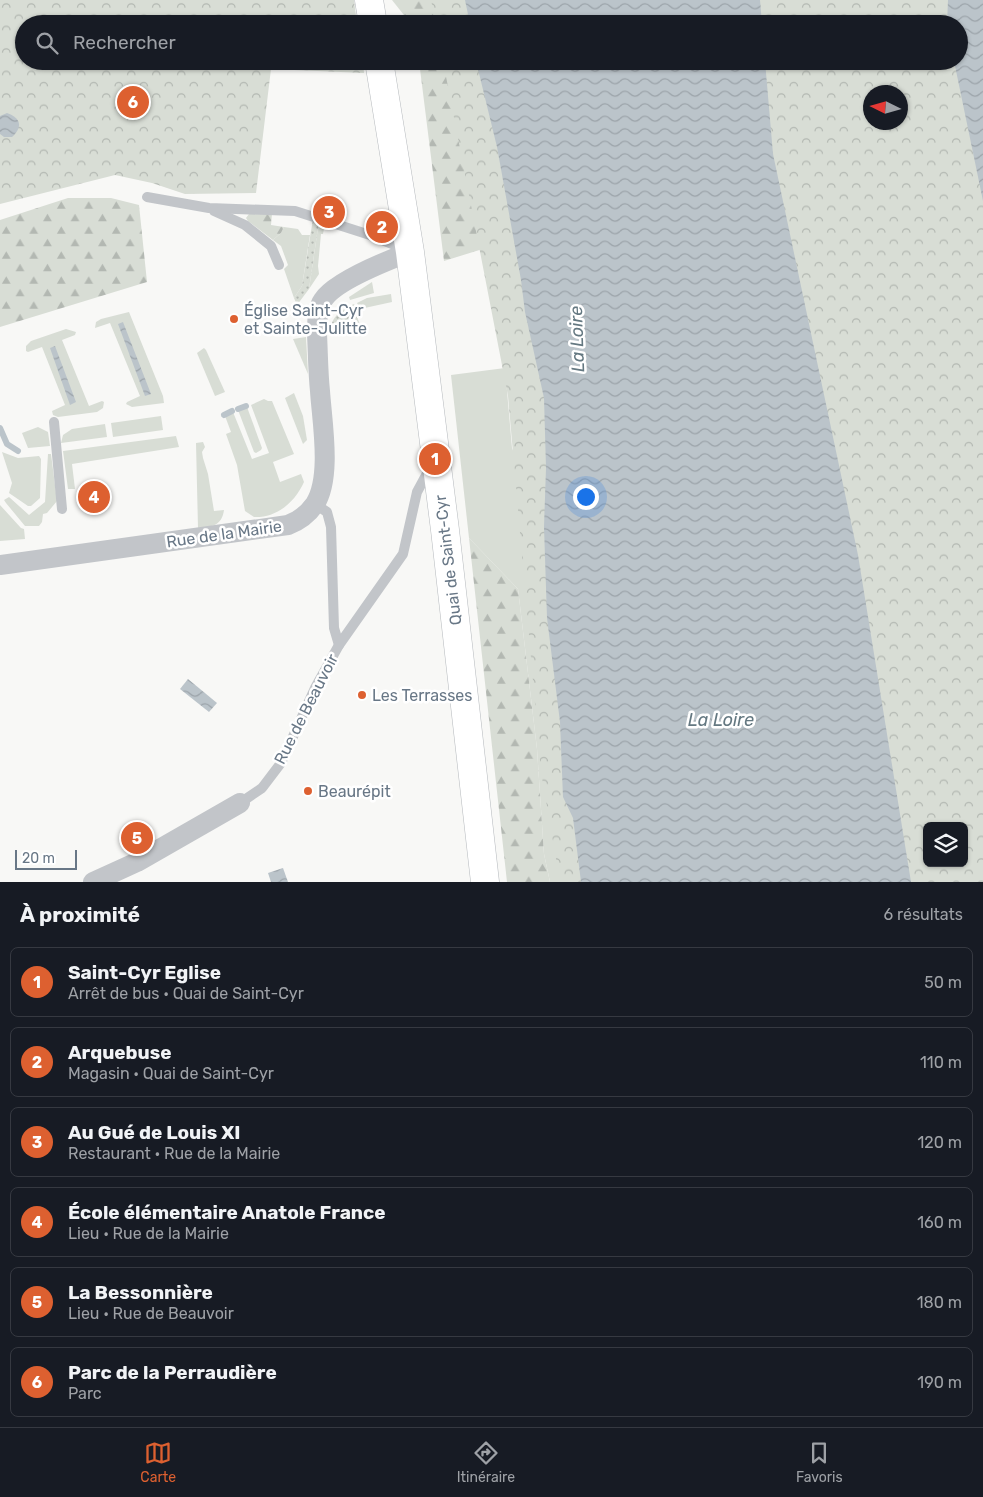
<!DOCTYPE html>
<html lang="fr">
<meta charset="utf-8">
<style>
:root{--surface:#171b24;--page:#242831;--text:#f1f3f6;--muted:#9ea1a6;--line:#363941;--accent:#dd6030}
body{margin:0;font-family:Rubik,sans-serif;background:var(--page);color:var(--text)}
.controls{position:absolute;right:15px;bottom:15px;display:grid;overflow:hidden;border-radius:8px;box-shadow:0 1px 4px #0004}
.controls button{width:45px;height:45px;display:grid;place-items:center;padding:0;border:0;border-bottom:1px solid var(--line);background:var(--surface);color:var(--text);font:25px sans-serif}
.compass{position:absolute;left:863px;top:85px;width:45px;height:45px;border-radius:50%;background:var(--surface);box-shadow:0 1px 4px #0004;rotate:275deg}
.scale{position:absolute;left:15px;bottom:12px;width:62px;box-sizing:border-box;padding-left:5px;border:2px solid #687786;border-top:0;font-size:14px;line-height:18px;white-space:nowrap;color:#687786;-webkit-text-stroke:4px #fff;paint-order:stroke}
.you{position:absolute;left:585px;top:496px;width:18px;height:18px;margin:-12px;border:4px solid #fff;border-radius:50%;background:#1a73e8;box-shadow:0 0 0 8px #1a73e833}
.badge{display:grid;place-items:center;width:32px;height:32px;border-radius:50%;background:var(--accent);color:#fff;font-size:16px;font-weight:700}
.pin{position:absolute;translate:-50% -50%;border:2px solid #fff;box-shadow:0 1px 5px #0006}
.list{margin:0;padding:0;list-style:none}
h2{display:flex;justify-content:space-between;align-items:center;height:65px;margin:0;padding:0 20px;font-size:21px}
h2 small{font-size:16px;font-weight:400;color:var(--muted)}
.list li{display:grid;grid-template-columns:32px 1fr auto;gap:15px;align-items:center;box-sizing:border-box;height:70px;margin:0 10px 10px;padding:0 10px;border:1px solid var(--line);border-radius:8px}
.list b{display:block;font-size:19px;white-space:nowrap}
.list p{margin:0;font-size:16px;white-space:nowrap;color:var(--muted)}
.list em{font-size:16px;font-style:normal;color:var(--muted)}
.icon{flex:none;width:28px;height:28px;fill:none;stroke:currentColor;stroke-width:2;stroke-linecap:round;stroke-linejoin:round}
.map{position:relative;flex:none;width:983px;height:882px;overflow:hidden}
.search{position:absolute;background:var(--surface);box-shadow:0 1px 4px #0004;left:15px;right:15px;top:15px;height:55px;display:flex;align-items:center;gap:12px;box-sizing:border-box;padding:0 18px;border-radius:28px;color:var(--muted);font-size:19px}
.sheet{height:545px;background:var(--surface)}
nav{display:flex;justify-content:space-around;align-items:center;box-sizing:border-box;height:70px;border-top:1px solid var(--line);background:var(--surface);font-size:14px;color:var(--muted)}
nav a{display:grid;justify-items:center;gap:2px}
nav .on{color:var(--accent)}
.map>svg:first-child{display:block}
.grass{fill:#d8ddd5}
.forest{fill:url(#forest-firs)}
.park{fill:url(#park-crowns);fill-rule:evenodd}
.garden{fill:url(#garden-dots)}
.water{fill:url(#water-waves)}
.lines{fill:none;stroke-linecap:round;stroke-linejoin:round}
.stream{stroke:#bbc4ca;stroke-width:6}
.primary-casing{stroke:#b5b9bd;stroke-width:29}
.lane{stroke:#c2c5c9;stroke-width:10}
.street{stroke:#c2c5c9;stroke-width:20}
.primary{stroke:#fff;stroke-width:28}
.poi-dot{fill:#dd6030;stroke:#fff;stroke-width:2}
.labels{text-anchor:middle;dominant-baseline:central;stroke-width:5;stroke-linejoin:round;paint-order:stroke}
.poi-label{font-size:16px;fill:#687786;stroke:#fff;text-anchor:start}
.street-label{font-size:16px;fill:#687786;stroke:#fff}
.water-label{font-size:18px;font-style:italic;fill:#647881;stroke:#fff}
</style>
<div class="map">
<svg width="983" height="882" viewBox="0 0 983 882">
<defs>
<pattern id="forest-firs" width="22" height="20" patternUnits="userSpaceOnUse" patternTransform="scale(1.25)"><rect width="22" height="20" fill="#d8ddd5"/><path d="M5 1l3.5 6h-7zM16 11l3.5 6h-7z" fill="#b3b8b2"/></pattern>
<pattern id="park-crowns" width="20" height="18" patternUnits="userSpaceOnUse" patternTransform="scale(1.25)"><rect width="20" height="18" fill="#d8ddd5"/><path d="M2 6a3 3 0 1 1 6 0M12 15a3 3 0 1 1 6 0" fill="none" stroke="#b3b8b2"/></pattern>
<pattern id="garden-dots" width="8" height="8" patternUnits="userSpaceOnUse" patternTransform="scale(1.25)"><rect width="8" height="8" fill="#d8ddd5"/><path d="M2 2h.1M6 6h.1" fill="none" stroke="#b3b8b2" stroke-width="1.8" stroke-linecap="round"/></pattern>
<pattern id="water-waves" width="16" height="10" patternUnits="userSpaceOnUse" patternTransform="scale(1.25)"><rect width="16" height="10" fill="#bbc4ca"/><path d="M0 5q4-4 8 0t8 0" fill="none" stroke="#9ca4aa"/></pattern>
</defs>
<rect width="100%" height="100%" fill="#f8f8f6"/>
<g class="grass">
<polygon points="319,221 325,223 323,234 321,234 318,266 319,274 309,289"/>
<polygon points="284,227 298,229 302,235 310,235 302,286 294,298 284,269 288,265 281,246 273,240 281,233"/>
<polygon points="372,282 374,293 350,300 349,297"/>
<polygon points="391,294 392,302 360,309 357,303 367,298"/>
<polygon points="129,312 163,396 164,403 132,407 126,404 127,402 140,396 110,323 95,328 96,322 101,319"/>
<polygon points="66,329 76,332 75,335 62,340 89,406 102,401 104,402 103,408 97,412 58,417 53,415 52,411 65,405 42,347 28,352 26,351 26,346 31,341"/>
<polygon points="306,337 308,374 293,339"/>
<polygon points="204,348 206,350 225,392 215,396 197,353"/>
<polygon points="505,368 512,448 544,527 581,882 550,882 544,854 537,749 518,589 469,538 451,375"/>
<polygon points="294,393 303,416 307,440 303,444 285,398"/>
<path d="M264,399L268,401H272L294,454L273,462L280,482L301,474L304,482C295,502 277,518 254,517L245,511L237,465L226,434L231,432L225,416L233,412L252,459L269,453L251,405Z"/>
<polygon points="247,407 262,448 261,450 256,453 254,452 238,410"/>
<polygon points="161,416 163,430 113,437 111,423"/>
<polygon points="105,424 107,437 61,443 63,435 72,429"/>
<polygon points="38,427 48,432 50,446 28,448 22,433"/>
<polygon points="176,436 179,447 72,464 75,489 68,489 63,451"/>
<path d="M203,442L205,447L202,452L203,458L208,474L214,511L224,510C222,526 211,527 198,528L196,443Z"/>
<polygon points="2,452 18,458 39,456 41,459 40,498 31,506 28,506 9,493 12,483"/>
<polygon points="48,454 51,454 57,501 47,513 43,514 42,522 39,526 25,526 6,503 4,500 9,497 29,515 45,502"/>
<polygon points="0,505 21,528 24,529 25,539 0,541"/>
</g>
<g class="forest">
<polygon points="392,0 462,0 426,24 411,24"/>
<polygon points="419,61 465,61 502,243 444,261"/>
<polygon points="68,198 111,198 139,205 147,282 0,327 0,220"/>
<polygon points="249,214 272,214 271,225 284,227 281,233 273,240 248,221 246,218"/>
<polygon points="469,538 518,589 537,749 544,854 550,882 507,882"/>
</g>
<g class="park">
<polygon points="0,0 354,0 357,24 24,24 24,61 363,61 364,73 271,69 256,193 185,194 152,183 115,175 0,204"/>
<path d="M431,0H983V882H560L541,772L508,396L443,61H959V24H436ZM870,92H900V122H870ZM927,826H964V863H927Z"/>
</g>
<g class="garden">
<polygon points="313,219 319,221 309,289 297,305 294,298 302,286"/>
<path d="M354,304L357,310L355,312L361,327L331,336C329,318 339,311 354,304Z"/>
</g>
<g class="water">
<polygon points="465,0 760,0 762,24 470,24"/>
<polygon points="948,0 983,0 983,201 954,61 959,61 959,24 947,24"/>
<polygon points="476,61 765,61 773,154 858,555 911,882 581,882 573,818 563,797 560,722 547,618 544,527 546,468 544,398 525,312 521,280 497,147"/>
<path d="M7,113C21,118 23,127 12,137H4L0,134V116Z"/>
<polygon points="123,322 151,394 145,396 118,324"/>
<polygon points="55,346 76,402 70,405 50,348"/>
<polygon points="188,679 217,703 209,712 180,689"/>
<polygon points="283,868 288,882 271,882 268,873"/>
</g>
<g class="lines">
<g class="stream">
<polyline points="238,409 246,406"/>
<polyline points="224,415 232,411"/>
<polyline points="0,428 7,444 18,451"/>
</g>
<g class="primary-casing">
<g id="primary">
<polyline points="369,0 373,24"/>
<polyline points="379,61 410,252 445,530 485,882"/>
</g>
</g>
<g class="lane">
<polyline points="147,197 209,208 295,211 370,235 407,250"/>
<polyline points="214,211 245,225 271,246 279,265"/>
<polyline points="54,422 62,509"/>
<polyline points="315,504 327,512 331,527 334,628 339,645"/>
<polyline points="240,803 262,788 281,763 315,688 339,645 403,554 417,492 430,468"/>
</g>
<g class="street">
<path d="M0,565L288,525C299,521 308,514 315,504C332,477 322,422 320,391C318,372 318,353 317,334C317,324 317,308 323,300C335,281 389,260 410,252"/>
<polyline points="93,882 137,862 240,803"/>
</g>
<use href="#primary" class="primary"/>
</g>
<g class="poi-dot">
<circle cx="234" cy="319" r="5"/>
<circle cx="362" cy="695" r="5"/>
<circle cx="308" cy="791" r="5"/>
</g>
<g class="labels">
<g class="poi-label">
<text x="244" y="310">Église Saint-Cyr<tspan x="244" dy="18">et Sainte-Julitte</tspan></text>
<text x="372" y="695">Les Terrasses</text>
<text x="318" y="791">Beaurépit</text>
</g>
<g class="street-label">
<text transform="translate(224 534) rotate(-8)">Rue de la Mairie</text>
<text transform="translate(448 560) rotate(-97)">Quai de Saint-Cyr</text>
<text transform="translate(306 709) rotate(-63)">Rue de Beauvoir</text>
</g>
<g class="water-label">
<text transform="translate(577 339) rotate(-92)">La Loire</text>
<text x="721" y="720">La Loire</text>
</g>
</g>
</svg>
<div class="controls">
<button><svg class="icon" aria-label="layers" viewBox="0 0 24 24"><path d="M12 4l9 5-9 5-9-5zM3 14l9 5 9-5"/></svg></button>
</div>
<svg class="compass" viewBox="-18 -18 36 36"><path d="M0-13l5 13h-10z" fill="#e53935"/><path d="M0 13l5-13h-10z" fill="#9ea1a6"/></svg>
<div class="scale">20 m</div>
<div class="you"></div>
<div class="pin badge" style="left:435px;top:459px">1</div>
<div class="pin badge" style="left:382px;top:227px">2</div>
<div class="pin badge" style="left:329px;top:212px">3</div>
<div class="pin badge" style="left:94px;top:497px">4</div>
<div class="pin badge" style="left:137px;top:838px">5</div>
<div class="pin badge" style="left:133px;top:102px">6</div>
<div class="search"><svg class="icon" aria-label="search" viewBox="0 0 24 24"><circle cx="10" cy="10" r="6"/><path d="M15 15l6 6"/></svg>Rechercher</div>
</div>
<section class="sheet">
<h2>À proximité<small>6 résultats</small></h2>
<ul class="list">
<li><span class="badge">1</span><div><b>Saint-Cyr Eglise</b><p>Arrêt de bus · Quai de Saint-Cyr</p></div><em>50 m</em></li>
<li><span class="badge">2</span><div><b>Arquebuse</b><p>Magasin · Quai de Saint-Cyr</p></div><em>110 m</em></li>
<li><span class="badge">3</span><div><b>Au Gué de Louis XI</b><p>Restaurant · Rue de la Mairie</p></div><em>120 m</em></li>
<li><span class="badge">4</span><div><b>École élémentaire Anatole France</b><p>Lieu · Rue de la Mairie</p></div><em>160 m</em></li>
<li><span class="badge">5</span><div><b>La Bessonnière</b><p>Lieu · Rue de Beauvoir</p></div><em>180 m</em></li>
<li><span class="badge">6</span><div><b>Parc de la Perraudière</b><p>Parc</p></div><em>190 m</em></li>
</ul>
</section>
<nav>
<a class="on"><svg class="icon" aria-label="map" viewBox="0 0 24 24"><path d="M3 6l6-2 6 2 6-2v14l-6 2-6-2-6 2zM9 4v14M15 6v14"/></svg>Carte</a>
<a><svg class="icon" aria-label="directions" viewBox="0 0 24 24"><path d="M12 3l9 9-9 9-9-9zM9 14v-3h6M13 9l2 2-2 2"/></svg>Itinéraire</a>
<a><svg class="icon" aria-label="saved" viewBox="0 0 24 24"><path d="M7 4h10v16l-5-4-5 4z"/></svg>Favoris</a>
</nav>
